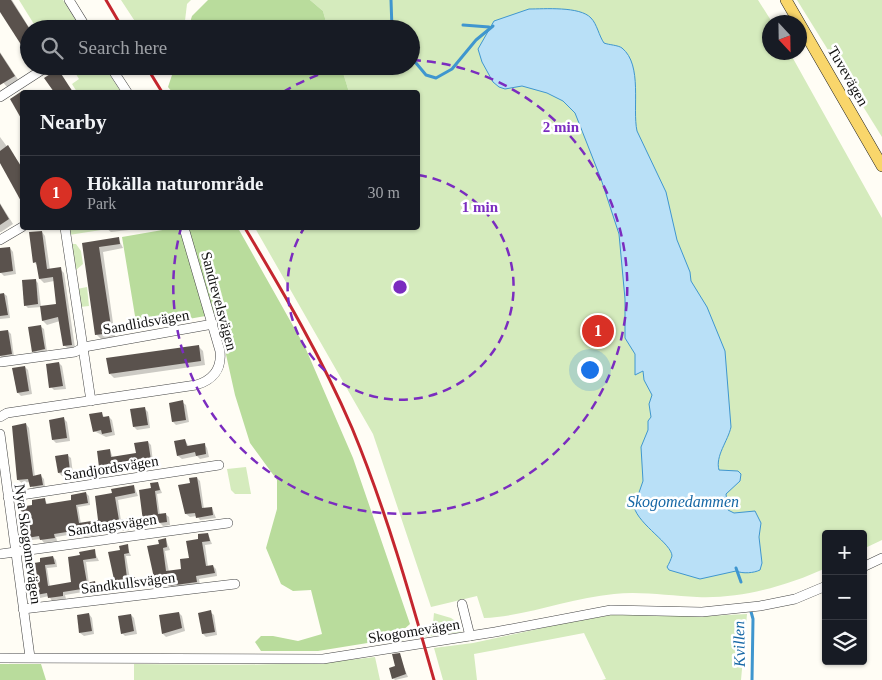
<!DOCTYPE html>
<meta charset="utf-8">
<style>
:root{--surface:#171b24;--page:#242831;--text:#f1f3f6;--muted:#9ea1a6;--line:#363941;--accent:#d93025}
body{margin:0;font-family:Georgia,serif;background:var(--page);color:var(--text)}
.controls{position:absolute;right:15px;bottom:15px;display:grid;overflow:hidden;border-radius:5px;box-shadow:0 1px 4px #0004}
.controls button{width:45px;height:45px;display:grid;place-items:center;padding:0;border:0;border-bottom:1px solid var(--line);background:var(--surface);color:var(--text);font:25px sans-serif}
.compass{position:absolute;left:762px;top:15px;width:45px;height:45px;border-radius:50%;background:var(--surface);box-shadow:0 1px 4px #0004;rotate:158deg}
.you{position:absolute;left:589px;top:369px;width:18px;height:18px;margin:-12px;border:4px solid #fff;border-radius:50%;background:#1a73e8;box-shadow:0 0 0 8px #1a73e833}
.badge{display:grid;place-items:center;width:32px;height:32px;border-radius:50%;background:var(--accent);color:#fff;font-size:16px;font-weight:700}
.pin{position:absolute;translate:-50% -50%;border:2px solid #fff;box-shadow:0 1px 5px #0006}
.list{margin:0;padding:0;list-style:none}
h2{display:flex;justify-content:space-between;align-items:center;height:65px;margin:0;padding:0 20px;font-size:21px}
h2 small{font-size:16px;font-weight:400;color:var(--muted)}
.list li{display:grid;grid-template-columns:32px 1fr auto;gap:15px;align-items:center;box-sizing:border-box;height:75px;padding:0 20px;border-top:1px solid var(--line)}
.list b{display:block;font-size:19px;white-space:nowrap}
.list p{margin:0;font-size:16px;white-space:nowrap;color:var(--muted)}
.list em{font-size:16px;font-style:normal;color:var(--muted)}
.icon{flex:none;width:28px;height:28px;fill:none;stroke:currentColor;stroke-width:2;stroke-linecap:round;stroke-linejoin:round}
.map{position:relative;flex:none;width:882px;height:680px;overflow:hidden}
.search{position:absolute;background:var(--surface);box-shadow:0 1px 4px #0004;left:20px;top:20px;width:400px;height:55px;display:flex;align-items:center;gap:12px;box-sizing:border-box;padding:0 18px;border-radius:28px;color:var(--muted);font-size:19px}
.panel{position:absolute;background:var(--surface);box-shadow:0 1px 4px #0004;left:20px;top:90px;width:400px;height:140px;border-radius:5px}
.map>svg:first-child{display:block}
.green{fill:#d5ebbd}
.forest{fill:#b9dc9c}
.water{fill:#b9e0f7;stroke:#3f96cf}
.shadow{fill:#0003}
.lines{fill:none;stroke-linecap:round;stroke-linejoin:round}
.stream{stroke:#3f96cf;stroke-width:3}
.building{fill:#5a524d}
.minor-casing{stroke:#444;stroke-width:10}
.major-casing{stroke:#222;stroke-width:12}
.minor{stroke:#fff;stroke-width:9}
.major{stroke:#f9d66b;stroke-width:11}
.rail{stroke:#c4262e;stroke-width:3}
.ring{fill:none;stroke:#7b2cbf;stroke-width:2.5;stroke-dasharray:9 6}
.labels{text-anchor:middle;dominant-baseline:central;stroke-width:5;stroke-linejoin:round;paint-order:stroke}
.street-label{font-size:15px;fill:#111;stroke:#fff}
.water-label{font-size:16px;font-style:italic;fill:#1768a6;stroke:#fff}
.centre{fill:#7b2cbf;stroke:#fff;stroke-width:2.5}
.ring-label{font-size:15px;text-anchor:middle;font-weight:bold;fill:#7b2cbf;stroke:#fff;stroke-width:5;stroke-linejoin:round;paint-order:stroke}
</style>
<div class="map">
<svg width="882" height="680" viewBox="0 0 882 680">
<rect width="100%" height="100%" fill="#fffdf5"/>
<g class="green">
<polygon points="19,0 63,0 81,29 37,29"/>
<polygon points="121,0 191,0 187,4 184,29 140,29"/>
<path d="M310,0H758L772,22H770V52L790,53L882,218V540L863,549V534H826V568C787,586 740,599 697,597C670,596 641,591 614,594C570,598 528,616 484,618L477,596L431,607L373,434L255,228H418V92H349L341,66H411V29H328L323,11Z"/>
<polygon points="797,0 882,0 882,137"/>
<polygon points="71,66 104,66 121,92 77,92 72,84 79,79"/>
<polygon points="68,228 100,228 101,230 69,235"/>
<polygon points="70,244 76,244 81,251 83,264 76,270"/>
<polygon points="87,287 89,306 80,307 77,289"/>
<polygon points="246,467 251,494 235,494 231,490 227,469"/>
<polygon points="434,613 451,618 461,625 454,626 433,623"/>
<polygon points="747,614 741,680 602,680 606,679 584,633 474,654 477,680 443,680 434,648 473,643 565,623 612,615 708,616"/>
<polygon points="439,628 462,632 412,638 393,643 411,632"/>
<path d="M375,657L380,680H134V664C215,665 295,667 375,657Z"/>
</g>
<g class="forest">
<polygon points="208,0 310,0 323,11 328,29 188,29 192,16"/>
<polygon points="175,66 341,66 349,92 172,92 168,87"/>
<polygon points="174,228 238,228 305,347 353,458 410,624 394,638 386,640 318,651 261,651 255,642 261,636 273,636 298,641 322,634 311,590 293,591 281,584 266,548 277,509 277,480 250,443 235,395 217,314 137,328 122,237"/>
<polygon points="0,664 41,664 46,680 0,680"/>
</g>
<path class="water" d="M529,9C544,9 580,6 591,18C597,24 599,36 604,43C609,45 618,45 622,48C643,65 632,108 637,131L666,192L677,240L690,272L691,281L707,307L725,351L731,427C728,441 715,456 719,470L738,471L741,474L740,481L726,494L728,510L734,513L755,511L761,523L759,537L762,563L760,570C754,573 743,574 736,571L700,579L669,570L667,567C669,564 671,559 672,556C672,544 639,525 634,507L643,481L641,447L648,430V421L651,417L649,404L652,395L644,380L643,371L635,375V354L625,338V299L619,234L601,179L575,113L563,101L547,93L522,86L505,89L499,87L493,82L482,62L478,49L494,21Z"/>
<g class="shadow">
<polygon points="0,0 12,0 30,29 0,10"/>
<polygon points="0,52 19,81 8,88 0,79"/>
<polygon points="0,137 22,167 22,200 0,163"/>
<polygon points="0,203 13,224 1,232 0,232"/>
<polygon points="106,228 147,228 111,232"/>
<polygon points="42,232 45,236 50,270 60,269 64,273 75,348 68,349 64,345 60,321 47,325 43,321 42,307 28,308 25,305 35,280 38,283 41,307 57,305 54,281 44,283 40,279 38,266 34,262"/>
<polygon points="118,238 123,248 103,252 115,337 101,339 96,334 83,244"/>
<polygon points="10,248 13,252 16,274 4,276 0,272 0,250"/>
<polygon points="0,293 3,293 7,296 10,318 0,319"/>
<polygon points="40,326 44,329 47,352 36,354 33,351"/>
<polygon points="8,331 11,334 14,357 3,359 0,356 0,332"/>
<polygon points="198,346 203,351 205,365 114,378 110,374"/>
<polygon points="59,363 62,366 66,389 54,390 51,387"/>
<polygon points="25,367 28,370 32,394 21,396 18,393"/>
<polygon points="182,402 186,405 189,422 176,425 173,422"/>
<polygon points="144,408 148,412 150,428 137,430 134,427"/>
<polygon points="101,413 105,418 109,417 112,420 115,435 106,437 94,431"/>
<polygon points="64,419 67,422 70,441 56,443 53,440"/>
<polygon points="26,424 29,428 35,477 41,476 44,479 45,488 34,490 30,482 22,483 18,480 13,427"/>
<polygon points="185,440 189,447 204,444 207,448 209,457 200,459 197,456 182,459 178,456"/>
<polygon points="148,442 151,445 153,462 126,468 124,466 103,469 100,466 110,450 113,458 137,454"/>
<polygon points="67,455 71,458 73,474 62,476 59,473"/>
<polygon points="197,478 200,481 204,509 212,508 216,518 200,520 197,516 190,517 186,514 192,484"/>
<polygon points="158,483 162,493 157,494 160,515 165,514 169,517 170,525 163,526 159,522 148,523 144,520 152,489"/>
<polygon points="134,486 138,496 118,500 121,521 132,519 136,529 123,531 120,527 96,531 97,535 84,537 80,533 56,537 57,541 44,543 41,539 32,540 28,537 33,506 44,499 48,505 73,501 86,493 89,496 90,505 78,507 81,524 100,521 113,494"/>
<polygon points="208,534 212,544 205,545 208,567 213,566 216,569 217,576 199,579 200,585 172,588 168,579 158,581 155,577 160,545 166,540 170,550 165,551 169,572 182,570 200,540"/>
<polygon points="127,546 131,556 126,556 130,579 135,578 139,588 133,588 129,585 119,586 116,583 121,551"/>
<polygon points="94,551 99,561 86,562 89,584 95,583 99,594 93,595 89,591 65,595 66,599 52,601 49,596 40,598 37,595 42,563 53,557 56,560 57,567 47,568 50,587 73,583 69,558"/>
<polygon points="210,612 214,615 217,635 206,637 203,634"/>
<polygon points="179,613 182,616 185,631 166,637 163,634"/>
<polygon points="89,614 92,618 94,634 84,636 80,633"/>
<polygon points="131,615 134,618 137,634 125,636 122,633"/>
<polygon points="399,655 408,677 395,680 393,678"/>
</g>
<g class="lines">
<g class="stream">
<polyline points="391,0 392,29"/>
<polyline points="463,25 489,27"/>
<polyline points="411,57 426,75 436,78 452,69 476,40 493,26"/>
<polyline points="736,568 741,582"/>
<polyline points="750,608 753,619 752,680"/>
</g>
</g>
<g class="building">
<polygon points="0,0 11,0 29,28 29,57 0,12"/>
<polygon points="0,53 15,76 0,85"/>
<polygon points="58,69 69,86 73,92 54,92 44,78"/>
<polygon points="22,91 22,120 10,99"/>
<polygon points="8,145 22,168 22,203 0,163 0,151"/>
<polygon points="0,204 9,219 0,225"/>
<polygon points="42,231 47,269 61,267 72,345 63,346 58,317 42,321 40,306 56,304 53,277 39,279 36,262 33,263 29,232"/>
<polygon points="119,237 120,244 99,247 112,333 95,335 82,243"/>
<polygon points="10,247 13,271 0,273 0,248"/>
<polygon points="36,279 38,304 24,306 22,280"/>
<polygon points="4,293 8,315 0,316 0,294"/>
<polygon points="41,325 45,349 32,352 28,327"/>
<polygon points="8,330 12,354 0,356 0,331"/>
<polygon points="199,345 201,361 109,374 106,358"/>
<polygon points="59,362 63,386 49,388 46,364"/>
<polygon points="25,366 29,391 17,393 12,368"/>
<polygon points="183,400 186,420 172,422 169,403"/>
<polygon points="145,407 148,425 133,427 130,409"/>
<polygon points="102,412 103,417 109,416 112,432 102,434 101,430 93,432 89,414"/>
<polygon points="64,417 67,438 52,440 49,420"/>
<polygon points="26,423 33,476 41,474 43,485 30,487 28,479 17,480 12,426"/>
<polygon points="185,439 187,446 205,443 206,454 196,456 195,452 177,456 174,441"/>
<polygon points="148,441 151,460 122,466 121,464 99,467 97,451 110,449 111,457 136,453 134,443"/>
<polygon points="68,454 70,471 58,473 55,456"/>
<polygon points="197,477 202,508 212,507 213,515 196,518 195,513 185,514 178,485 190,483 189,478"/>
<polygon points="158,482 160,490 155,491 158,514 166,513 167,522 159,523 158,519 143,521 139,490 151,488 150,483"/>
<polygon points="134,485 135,493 115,497 119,520 132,518 134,526 119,529 119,524 94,528 95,532 79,535 79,530 54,534 55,538 40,540 39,536 27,538 20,507 32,505 32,500 45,498 46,504 71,500 71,495 86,492 88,503 76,505 79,523 98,520 95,496 112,493 111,489"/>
<polygon points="208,533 210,541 202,542 206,566 213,565 215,573 196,576 197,582 168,586 165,576 154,578 147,546 159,544 158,540 166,538 167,547 163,548 166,571 181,569 180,559 189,558 186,541 198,539 198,534"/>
<polygon points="128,544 129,553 124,554 127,578 135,577 136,585 128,586 128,582 115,584 108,552 120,550 119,546"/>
<polygon points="95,549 96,558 83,560 87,583 95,581 97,591 88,592 88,588 63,592 63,596 48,598 47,593 36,595 28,564 40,562 40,558 53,556 55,564 45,565 48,586 71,582 68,557 80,555 79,552"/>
<polygon points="211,610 215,632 202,634 198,613"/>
<polygon points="179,612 182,628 162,634 159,615"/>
<polygon points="89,613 92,631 79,633 77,615"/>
<polygon points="131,614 134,631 121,634 118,616"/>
<polygon points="400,653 406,674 392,679 389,668 395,666 392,654"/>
</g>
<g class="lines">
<g class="minor-casing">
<g id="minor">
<polyline points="69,0 87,29"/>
<polyline points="110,66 127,92"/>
<polyline points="0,97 48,66"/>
<polyline points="65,228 91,401"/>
<polyline points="0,240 22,227"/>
<polyline points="1,362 75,352 84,347 213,324"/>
<path d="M0,417L7,413L196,385C213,380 222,369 220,351L184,228"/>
<polyline points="0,434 30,657"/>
<polyline points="8,497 219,465"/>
<polyline points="0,554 228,523"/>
<polyline points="863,567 882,558"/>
<polyline points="462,604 470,636"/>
<polyline points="23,609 235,584"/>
<polyline points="0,658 323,659 495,632 611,610 702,612 760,606 795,599 826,586"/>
</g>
</g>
<g class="major-casing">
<polyline id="major" points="786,0 882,166"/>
</g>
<use href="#minor" class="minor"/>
<use href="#major" class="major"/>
<g class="rail">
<polyline points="106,0 123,29"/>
<polyline points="146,66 162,92"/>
<path d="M245,228C283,292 322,358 352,428C386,510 410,595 434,680"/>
</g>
</g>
<g class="ring">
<path d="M418 175A113 113 0 1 1 304 228"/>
<path d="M283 92A227 227 0 0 1 347 66M412 60A227 227 0 1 1 181 228"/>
</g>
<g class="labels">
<g class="street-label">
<text transform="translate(848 76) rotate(60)">Tuvevägen</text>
<text transform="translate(219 301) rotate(75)">Sandrevelsvägen</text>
<text transform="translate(146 322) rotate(-10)">Sandlidsvägen</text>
<text transform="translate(111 468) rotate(-9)">Sandjordsvägen</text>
<text transform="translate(112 525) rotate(-8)">Sandtagsvägen</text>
<text transform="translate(28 544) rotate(82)">Nya Skogomevägen</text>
<text transform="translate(128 583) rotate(-7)">Sandkullsvägen</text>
<text transform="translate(414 631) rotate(-9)">Skogomevägen</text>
</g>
<g class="water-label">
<text x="683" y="501">Skogomedammen</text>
<text transform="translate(739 644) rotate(-91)">Kvillen</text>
</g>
</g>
<circle cx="400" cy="287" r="8" class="centre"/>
<g class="ring-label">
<text x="561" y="132">2 min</text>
<text x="480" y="212">1 min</text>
</g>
</svg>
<div class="controls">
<button>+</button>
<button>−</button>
<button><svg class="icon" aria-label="layers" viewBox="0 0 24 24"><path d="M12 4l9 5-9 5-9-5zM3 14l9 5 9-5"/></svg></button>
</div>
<svg class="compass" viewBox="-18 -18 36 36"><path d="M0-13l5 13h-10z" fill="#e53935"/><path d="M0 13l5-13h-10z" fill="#9ea1a6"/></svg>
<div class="you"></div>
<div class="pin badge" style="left:598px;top:331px">1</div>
<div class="search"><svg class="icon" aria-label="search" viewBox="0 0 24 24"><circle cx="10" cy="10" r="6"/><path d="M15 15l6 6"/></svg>Search here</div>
<section class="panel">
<h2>Nearby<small></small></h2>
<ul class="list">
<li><span class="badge">1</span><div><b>Hökälla naturområde</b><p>Park</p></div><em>30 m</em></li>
</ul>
</section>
</div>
